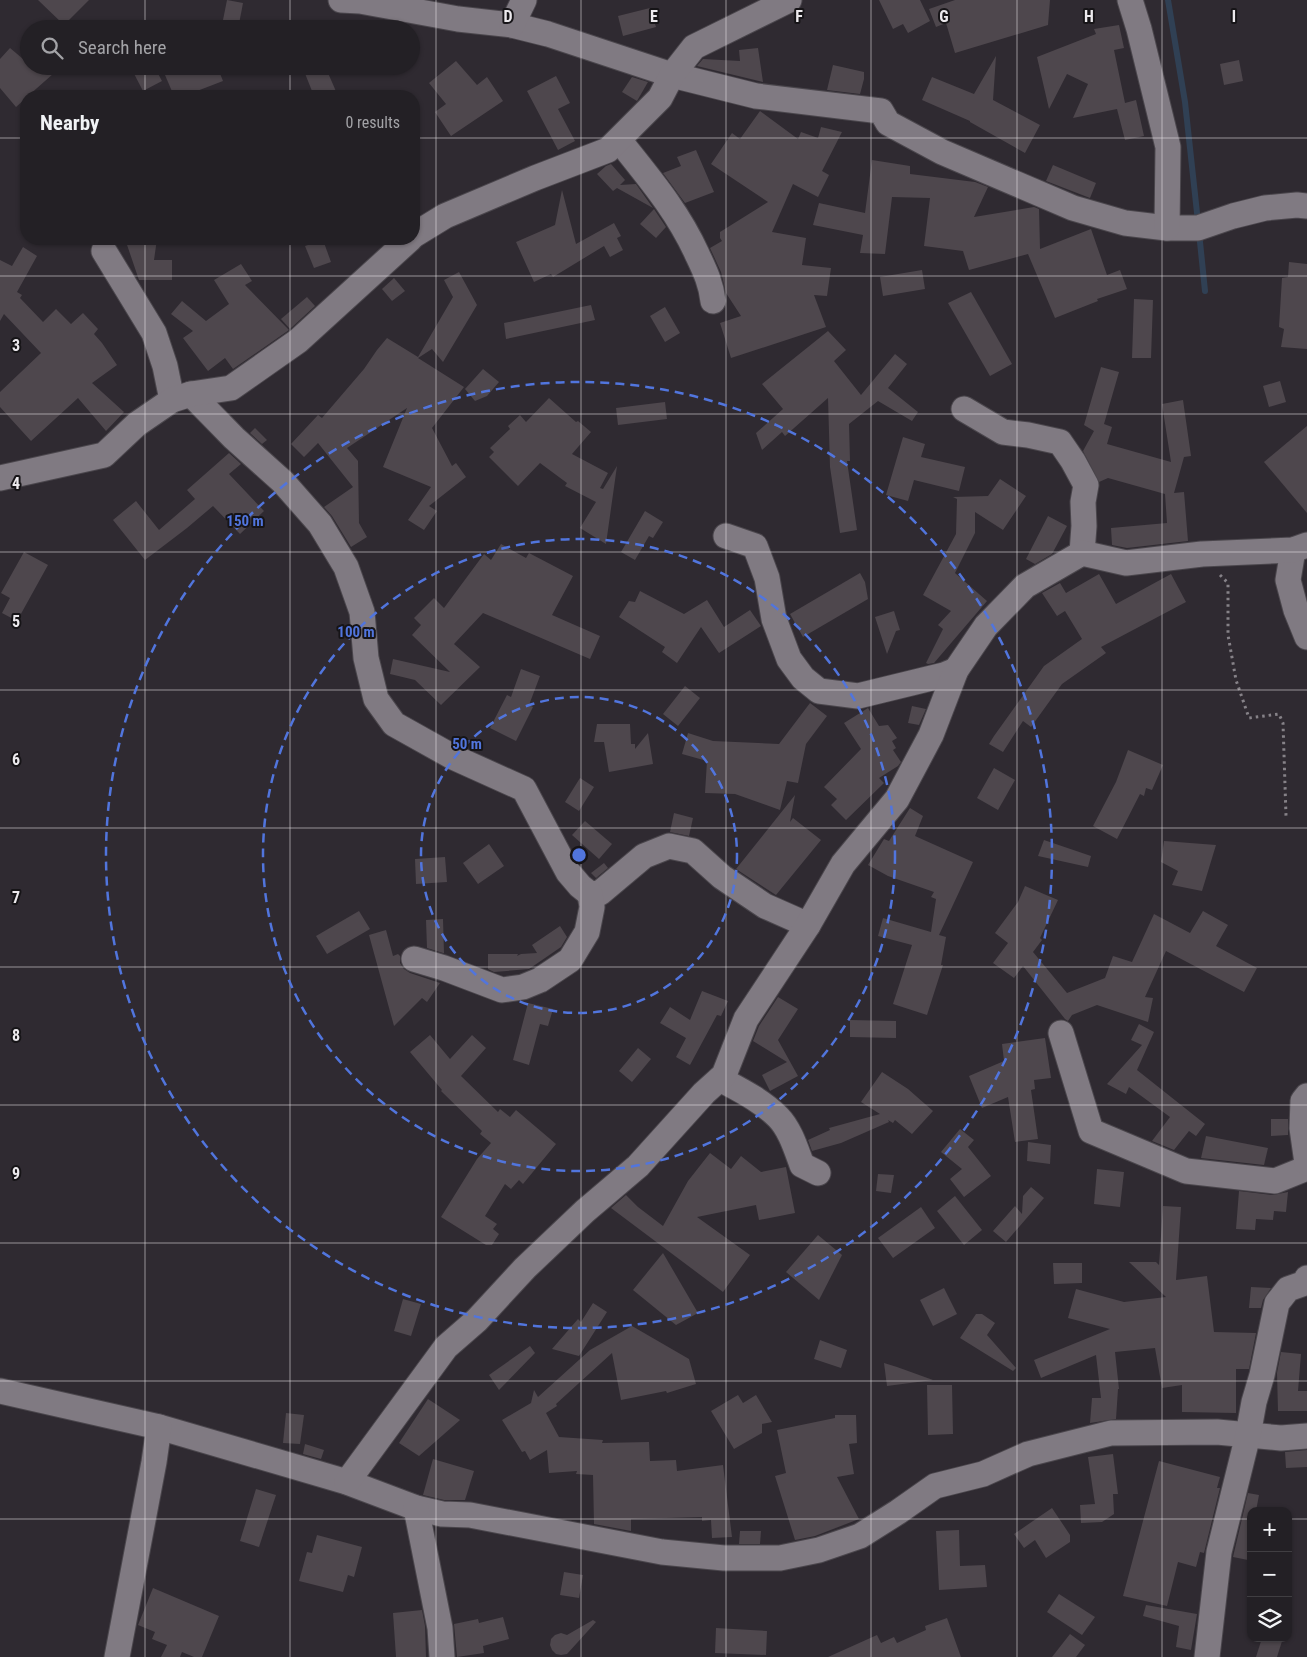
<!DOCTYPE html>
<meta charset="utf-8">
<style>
:root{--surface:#232025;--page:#2b282d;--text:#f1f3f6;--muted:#a3a3a7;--line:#403e42}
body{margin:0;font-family:"Roboto Condensed",sans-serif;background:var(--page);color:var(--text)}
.controls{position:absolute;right:15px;bottom:15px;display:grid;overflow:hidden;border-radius:10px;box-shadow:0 1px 4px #0004}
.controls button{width:45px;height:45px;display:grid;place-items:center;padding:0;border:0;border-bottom:1px solid var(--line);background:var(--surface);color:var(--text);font:25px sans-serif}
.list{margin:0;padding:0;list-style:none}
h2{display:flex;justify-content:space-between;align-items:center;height:65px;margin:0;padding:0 20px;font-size:21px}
h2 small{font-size:16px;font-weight:400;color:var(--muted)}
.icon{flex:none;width:28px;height:28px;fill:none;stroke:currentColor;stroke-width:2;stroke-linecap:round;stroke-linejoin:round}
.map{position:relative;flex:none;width:1307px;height:1657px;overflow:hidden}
.search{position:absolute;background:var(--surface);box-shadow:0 1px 4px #0004;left:20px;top:20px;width:400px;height:55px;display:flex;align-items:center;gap:12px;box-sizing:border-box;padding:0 18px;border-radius:28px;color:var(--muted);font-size:19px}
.panel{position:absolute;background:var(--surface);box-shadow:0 1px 4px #0004;left:20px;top:90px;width:400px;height:155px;border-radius:20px}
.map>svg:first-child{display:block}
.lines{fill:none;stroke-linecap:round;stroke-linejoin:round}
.stream{stroke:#304054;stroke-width:6}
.building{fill:#4e474d}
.street-casing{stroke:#4a464c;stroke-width:27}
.path{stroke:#868288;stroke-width:3;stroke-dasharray:2.5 4;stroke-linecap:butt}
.street{stroke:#807a82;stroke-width:25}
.grid{fill:none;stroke:#ece9ed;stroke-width:1;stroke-opacity:0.55}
.ring{fill:none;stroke:#5175dd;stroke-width:2.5;stroke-dasharray:9 6}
.grid-label{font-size:16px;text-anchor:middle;font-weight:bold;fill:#ece9ed;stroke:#161417;stroke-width:4;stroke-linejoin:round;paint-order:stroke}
.centre{fill:#5175dd;stroke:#161417;stroke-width:2.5}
.ring-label{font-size:15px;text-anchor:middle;font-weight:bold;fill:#5175dd;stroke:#161417;stroke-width:4;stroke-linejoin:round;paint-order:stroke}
</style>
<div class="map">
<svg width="1307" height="1657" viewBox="0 0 1307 1657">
<rect width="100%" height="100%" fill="#2f2a31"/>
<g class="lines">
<g class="stream">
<polyline points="1168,0 1185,102 1198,222"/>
<polyline points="1199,232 1205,291"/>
</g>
</g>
<g class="building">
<polygon points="38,0 89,0 64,25"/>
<polygon points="227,0 243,3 239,24 223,20"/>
<polygon points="879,0 920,0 930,21 908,33 903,24 893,29"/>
<polygon points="955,0 1050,0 1048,25 955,53 946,23 936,27 929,9"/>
<polygon points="650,8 656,27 623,36 618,16"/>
<polygon points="1119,25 1124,48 1114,50 1125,103 1136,100 1144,136 1125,140 1117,109 1073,118 1088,84 1067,74 1049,109 1037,57 1096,34 1094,29"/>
<polygon points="10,48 29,64 29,66 62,66 28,96 26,96 26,98 16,107 0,88 0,59"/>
<polygon points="758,48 763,82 697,66 703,59 740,61 739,50"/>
<polygon points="996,56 993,100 1040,125 1025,153 970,122 970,121 922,100 932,77 974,94"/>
<polygon points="1239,60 1243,81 1224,85 1220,64"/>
<polygon points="456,61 477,85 487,77 503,101 451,136 435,112 446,104 429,83"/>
<polygon points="833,65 864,72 864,79 860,94 827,90"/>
<polygon points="130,66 154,66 162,81 143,91"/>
<polygon points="186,66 217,66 223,81 184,96 174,96 165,75"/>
<polygon points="302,66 325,66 338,96 314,96"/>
<polygon points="556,76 570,103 558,109 575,141 558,150 527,91"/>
<polygon points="632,77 648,82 637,101 622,92"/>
<polygon points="760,111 798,139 801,132 818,138 821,127 842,132 822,171 829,175 818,197 793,184 772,232 806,238 802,265 831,268 827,296 814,295 826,327 731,358 720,323 741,316 726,293 721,272 710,248 722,241 720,238 720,232 768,202 711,164 732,133 740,139"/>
<polygon points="696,150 714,192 685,203 663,173 681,166 677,157"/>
<polygon points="872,160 910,166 910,174 975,182 988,187 974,217 1034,207 1039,209 1040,249 1091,229 1107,275 1120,270 1127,289 1097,299 1098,301 1055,318 1028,254 969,270 963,251 924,246 930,198 892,197 885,254 860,253 863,235 813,225 819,203 865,213"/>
<polygon points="611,164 625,180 620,185 636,184 653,208 617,188 613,191 597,174 606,166"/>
<polygon points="1053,165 1096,183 1090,198 1046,181"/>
<polygon points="562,190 576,244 614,223 621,236 617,238 623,250 610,257 604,246 553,277 551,274 534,282 516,242 555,225"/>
<polygon points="654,209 666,227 656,238 640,224"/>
<polygon points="125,239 157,239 154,260 172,260 172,280 139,280"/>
<polygon points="323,240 331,262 314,268 305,246"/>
<polygon points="23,247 37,256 17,292 22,295 20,298 43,322 56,309 71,324 83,313 98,329 94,334 102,343 117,365 92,383 124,412 106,431 78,398 31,441 0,407 0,392 41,353 4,314 0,321 0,260 12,266"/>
<polygon points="1289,262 1307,264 1307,349 1281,347 1284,329 1279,327 1282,278 1288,277"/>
<polygon points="241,264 252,281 245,285 289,330 233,369 225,358 208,371 183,338 193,331 171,314 182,301 206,321 229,304 214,280"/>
<polygon points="922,270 925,289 883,296 880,277"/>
<polygon points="459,272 477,305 443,362 432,349 418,358 464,387 432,428 452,466 456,463 466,477 429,506 437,511 424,530 408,520 431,487 383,467 407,408 347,448 358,461 359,523 367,537 351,547 332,516 324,507 353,487 318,443 304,457 291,444 318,415 322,418 364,369 377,350 387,338 418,357 453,297 444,280"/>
<polygon points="394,278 405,291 392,301 382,289"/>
<polygon points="971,292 1012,364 990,376 948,303"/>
<polygon points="307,297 315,306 290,329 281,319"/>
<polygon points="1134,299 1153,300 1151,358 1132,358"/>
<polygon points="591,305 595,320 506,339 504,323"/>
<polygon points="665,307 680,333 665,342 650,316"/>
<polygon points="828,331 846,350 834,361 861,395 895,354 907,364 888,388 918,412 912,421 878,401 849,424 850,461 847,461 857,530 840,533 830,467 828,398 785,436 782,432 762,450 756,433 783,409 762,384"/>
<polygon points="1101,367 1119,372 1104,424 1112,427 1107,444 1171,462 1162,404 1183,400 1191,456 1184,457 1174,493 1184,492 1188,541 1127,548 1112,545 1111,528 1167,523 1165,494 1108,478 1099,482 1083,451 1094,431 1084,425"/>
<polygon points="483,369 499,382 487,396 475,401 465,389"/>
<polygon points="1280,381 1286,402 1269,407 1263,386"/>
<polygon points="549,398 576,422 578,421 591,432 572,454 608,473 600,488 603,489 617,466 606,544 580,528 596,502 565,486 567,483 540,463 518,486 489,457 494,452 490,448 510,429 508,426 520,415 526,422"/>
<polygon points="665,402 667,419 618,425 616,408"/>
<polygon points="1307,426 1307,513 1264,462"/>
<polygon points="255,428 267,440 262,444 250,433"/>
<polygon points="903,437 925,444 921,457 965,467 959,491 914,480 908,501 886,495"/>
<polygon points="229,453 241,464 229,474 264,511 240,534 213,506 187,528 145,560 113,520 136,501 159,530 195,499 187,490"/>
<polygon points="1000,479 1026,496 1003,530 975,512 975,533 955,573 987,601 934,663 928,664 926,663 943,629 938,625 951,611 923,595 956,534 957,499 953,497 988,496"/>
<polygon points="645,511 663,522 653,538 649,536 635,560 621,552"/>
<polygon points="1048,516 1067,526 1052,554 1035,564 1026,559"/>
<polygon points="501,544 526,558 529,553 573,576 552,615 600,636 590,659 483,613 454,644 480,667 441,705 415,680 390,674 393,659 450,672 412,635 421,625 414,618 434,598 444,608 484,554 491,560"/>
<polygon points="24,552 48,565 17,621 2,613 10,598 1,593"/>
<polygon points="860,573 865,582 868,599 803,637 790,614"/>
<polygon points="1099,574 1116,604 1171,574 1186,602 1101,647 1106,653 1062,684 1031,727 1023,721 1003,752 989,744 994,736 1044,666 1082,639 1065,611 1057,616 1042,593 1060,583 1066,593"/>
<polygon points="640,591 684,614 707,600 724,627 750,610 761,626 719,653 701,627 677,663 662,652 665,647 619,617 629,601 635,602"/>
<polygon points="894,611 900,630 896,631 887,654 875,617"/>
<polygon points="521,669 540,676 529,705 533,707 516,741 490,728 507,695 511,697"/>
<polygon points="685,686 700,698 678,726 663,714"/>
<polygon points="810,703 827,716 806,744 798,783 787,781 780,810 735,794 705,793 707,761 682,754 688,733 713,741 779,744"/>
<polygon points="912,706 926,709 919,725 908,723"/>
<polygon points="868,708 879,726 888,725 897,738 892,741 896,748 893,750 901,762 898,766 879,778 884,783 846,820 831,805 837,799 824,787 861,749 844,723"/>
<polygon points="597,724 630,724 631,744 635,744 635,749 648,733 653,764 609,772 604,742 594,742"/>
<polygon points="1128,750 1163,765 1152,790 1146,788 1144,796 1140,794 1117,839 1093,826 1116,782"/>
<polygon points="994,768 1015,780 998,810 977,798"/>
<polygon points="580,778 594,787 579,811 565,802"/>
<polygon points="795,795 790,822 793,818 821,840 776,895 736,869"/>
<polygon points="910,808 923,816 915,836 973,862 939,935 946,937 941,965 943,965 927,1015 893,1004 912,945 878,936 883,918 931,932 936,899 931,897 934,892 888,876 868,865 884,839 889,841"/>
<polygon points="674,813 693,818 689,836 670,832"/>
<polygon points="585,821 612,844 599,859 572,835"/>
<polygon points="1044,840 1091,856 1088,867 1038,856"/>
<polygon points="1164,841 1216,845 1202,891 1172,885 1178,871 1161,862"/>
<polygon points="489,844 504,866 478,884 463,863"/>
<polygon points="445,857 447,882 416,884 415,859"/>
<polygon points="604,863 608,868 596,878 591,873"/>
<polygon points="1025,886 1058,900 1040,938 1042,940 1033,952 1067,993 1105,978 1113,956 1132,962 1154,914 1190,933 1203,911 1228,925 1216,946 1257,968 1244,992 1166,951 1145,997 1153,998 1148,1022 1097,1005 1072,1015 1068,1021 1065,1019 1023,966 1014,978 993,963 1008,943 995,933 1018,902"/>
<polygon points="359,911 370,929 327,954 316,936"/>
<polygon points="443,919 444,953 443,953 427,948 426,920"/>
<polygon points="560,926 567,937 561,947 529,969 494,972 488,969 488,954 518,954 517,956 521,954 537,953 532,945"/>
<polygon points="386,930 393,956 398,954 400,956 400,963 404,969 410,973 440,983 427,1002 422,998 394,1026 369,935"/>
<polygon points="702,991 728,1001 721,1016 717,1015 690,1065 676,1057 686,1038 660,1023 670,1007 690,1020"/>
<polygon points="778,997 798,1009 778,1040 798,1076 770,1091 762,1075 787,1062 753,1041 759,1026"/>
<polygon points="528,1003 553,1009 548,1026 540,1024 529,1065 513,1060"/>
<polygon points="850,1020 896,1021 896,1038 850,1037"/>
<polygon points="1139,1024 1154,1032 1137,1070 1205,1124 1196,1136 1189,1131 1174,1150 1152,1141 1170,1117 1129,1087 1126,1094 1107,1084 1142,1045 1131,1040"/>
<polygon points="430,1035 450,1059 472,1035 486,1048 461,1076 498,1112 500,1109 510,1117 516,1110 556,1144 523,1184 519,1180 511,1189 505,1184 485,1216 497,1224 493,1229 499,1234 492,1245 486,1245 441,1217 477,1159 491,1143 480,1134 482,1131 441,1091 442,1090 410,1052"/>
<polygon points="1045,1038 1051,1078 1034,1080 1035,1089 1031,1090 1038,1139 1015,1142 1008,1097 982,1108 969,1076 1004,1061 1002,1044"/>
<polygon points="638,1048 651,1059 632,1082 619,1071"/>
<polygon points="882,1072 908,1089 933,1111 912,1134 895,1120 893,1123 888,1120 889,1122 841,1143 812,1151 808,1140 830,1130 829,1128 880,1114 861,1102"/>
<polygon points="1271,1119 1288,1119 1288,1135 1271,1136"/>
<polygon points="960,1129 974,1140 968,1147 991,1176 964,1197 950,1179 962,1169 941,1152"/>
<polygon points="1206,1136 1268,1148 1264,1165 1201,1158"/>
<polygon points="1028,1142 1051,1145 1050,1164 1027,1161"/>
<polygon points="710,1153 731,1169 741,1156 761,1172 786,1167 795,1213 759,1220 756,1205 697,1217 750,1255 723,1292 611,1208 626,1195 638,1207 663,1226 688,1181"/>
<polygon points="1097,1169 1124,1172 1120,1207 1094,1204"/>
<polygon points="878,1174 894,1175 891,1193 876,1191"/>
<polygon points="1031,1187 1044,1198 1006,1242 993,1231 1015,1206 1022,1214 1023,1196"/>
<polygon points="1239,1191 1273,1195 1288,1192 1286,1212 1274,1211 1273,1220 1256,1219 1255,1230 1236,1229"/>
<polygon points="955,1196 982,1230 964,1245 937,1211"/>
<polygon points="1163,1206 1181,1207 1176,1280 1207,1276 1214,1332 1256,1333 1249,1369 1236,1369 1236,1413 1182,1412 1182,1385 1162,1388 1155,1348 1115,1352 1119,1389 1118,1389 1116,1419 1090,1423 1092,1398 1101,1398 1096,1355 1041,1378 1034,1360 1110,1329 1068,1318 1076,1289 1124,1302 1166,1297 1129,1262 1156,1262 1159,1265"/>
<polygon points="921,1207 935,1228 893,1258 878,1238"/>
<polygon points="818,1235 842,1255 819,1300 786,1272"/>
<polygon points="663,1253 698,1313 676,1325 633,1290"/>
<polygon points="1053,1263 1082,1263 1082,1283 1054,1284"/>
<polygon points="1251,1287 1271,1288 1263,1300 1261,1308 1249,1308"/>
<polygon points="944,1288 957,1314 933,1326 920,1300"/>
<polygon points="403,1299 421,1304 411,1336 394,1331"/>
<polygon points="593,1303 607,1312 579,1356 552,1349 578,1319 581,1322"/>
<polygon points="976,1314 982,1314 995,1323 987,1335 1016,1368 1013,1371 960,1338"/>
<polygon points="632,1326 689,1359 696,1384 667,1393 666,1391 621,1400 612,1353 556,1404 557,1406 546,1413 559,1437 603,1440 602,1443 649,1442 650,1461 676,1460 677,1471 723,1465 732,1537 712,1538 711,1520 702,1521 702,1517 631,1519 631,1531 594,1524 593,1475 576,1474 577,1471 549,1473 547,1450 530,1460 525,1451 522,1452 502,1420 531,1403 534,1390 538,1397 590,1350"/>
<polygon points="820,1340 847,1350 841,1368 814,1359"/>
<polygon points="530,1346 535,1353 499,1390 489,1375"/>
<polygon points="1281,1352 1301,1354 1298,1391 1307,1391 1307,1411 1278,1411 1277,1373"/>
<polygon points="884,1363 897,1367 933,1380 887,1386"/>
<polygon points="927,1385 952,1385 953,1434 928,1435"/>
<polygon points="738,1395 743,1403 756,1395 772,1422 762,1424 762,1433 734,1449 711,1411"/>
<polygon points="428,1399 460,1420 419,1456 399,1443"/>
<polygon points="286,1413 304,1415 300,1444 283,1443"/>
<polygon points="835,1415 856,1415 857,1443 849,1444 854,1474 837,1477 859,1519 815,1536 795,1540 775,1476 786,1473 777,1430 835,1418"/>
<polygon points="305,1444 324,1450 321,1459 303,1454"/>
<polygon points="1307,1450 1307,1467 1286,1468 1285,1452"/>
<polygon points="1113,1454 1118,1494 1113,1494 1114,1514 1102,1522 1081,1523 1080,1505 1095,1504 1088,1457"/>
<polygon points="433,1459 474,1471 465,1500 444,1500 423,1495"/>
<polygon points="1159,1461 1220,1477 1217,1488 1220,1488 1204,1553 1200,1552 1196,1567 1178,1562 1167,1606 1123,1596"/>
<polygon points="256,1489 276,1495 259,1547 240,1541"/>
<polygon points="1248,1493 1259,1495 1256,1511 1251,1511 1251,1542 1248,1560 1233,1557"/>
<polygon points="1052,1508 1070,1535 1070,1542 1046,1558 1035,1540 1024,1548 1014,1534"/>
<polygon points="959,1530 960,1566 985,1565 987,1587 939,1590 936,1531"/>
<polygon points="740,1531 761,1531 760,1544 739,1544"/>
<polygon points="317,1535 362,1547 354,1577 348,1575 343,1592 299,1581 307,1552 312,1553"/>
<polygon points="564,1572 583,1575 579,1598 560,1595"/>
<polygon points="153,1588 219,1616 202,1657 194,1657 182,1652 180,1657 161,1657 167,1645 152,1639 155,1632 138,1625"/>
<polygon points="1059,1594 1095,1617 1082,1635 1047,1612"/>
<polygon points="1146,1605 1197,1614 1191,1650 1176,1647 1179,1626 1143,1616"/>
<polygon points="422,1610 425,1626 426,1657 396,1657 393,1613"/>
<polygon points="503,1617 509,1639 483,1646 484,1653 457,1657 454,1624 478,1619 479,1623"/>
<polygon points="947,1618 961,1657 828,1657 877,1635 881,1643 894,1637 897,1643 926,1630 925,1626"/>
<polygon points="593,1620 596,1622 567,1654 561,1655 556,1654 552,1650 550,1645 551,1639 555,1635 561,1633 567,1635"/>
<polygon points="716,1628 767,1631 766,1655 715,1653"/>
<polygon points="1070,1634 1085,1645 1076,1657 1052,1657"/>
<polygon points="1262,1638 1283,1638 1277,1657 1256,1657"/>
</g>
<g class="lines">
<g class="street-casing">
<g id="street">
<polyline points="341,0 360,1 458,19 512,25 548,34 672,75 756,96 881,111 888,123 942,152 1073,208 1125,223 1167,228 1198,228 1233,216 1265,208 1297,205 1307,206"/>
<polyline points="1130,0 1139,29 1168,147 1167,228"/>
<polyline points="512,25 524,0"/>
<path d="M619,140C649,178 677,210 697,254C705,271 711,283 713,301"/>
<polyline points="414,235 445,216 535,178 608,150 660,98 672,75 694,47 789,0"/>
<polyline points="104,251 154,333 165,366 172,400"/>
<polyline points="191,394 234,438 283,482 320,524 346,567 362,612 366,658 376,699 394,724 453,757 524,789 568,872 580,886 590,894 600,893 644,856 669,846 693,851 722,877 765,906 808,925"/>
<polyline points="964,409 1003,432 1028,435 1060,442 1073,461 1086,485 1083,502 1084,526 1082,553"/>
<polyline points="0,478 104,455 137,424 172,400 191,394 231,388 298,341 410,239"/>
<polyline points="726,536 755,546 767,578 774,619 789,659 803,678 819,691 858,696 944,675 956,670"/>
<polyline points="1293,550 1288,580 1296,610 1307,637"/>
<polyline points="414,959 444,968 502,990 523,987 540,980 570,960 587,932 592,907 590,894"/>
<polyline points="1061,1033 1091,1131 1186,1171 1275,1181 1307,1168"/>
<path d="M720,1079C740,1090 761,1100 778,1117C790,1129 796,1149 802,1165L818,1173"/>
<polyline points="1307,1096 1303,1101 1302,1128 1307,1163"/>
<polyline points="0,1391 159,1427 347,1482 416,1508 442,1514 470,1515 662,1552 724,1558 780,1558 819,1550 860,1536 898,1512 935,1486 983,1474 1028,1454 1111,1433 1217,1432 1281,1438 1307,1436"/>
<polyline points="347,1482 446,1347 477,1320 525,1268 585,1211 638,1166 704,1093 724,1075 746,1019 808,925 843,864 897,799 931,735 956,670 986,626 1025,586 1082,553 1126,563 1202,554 1293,550 1307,545"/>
<polyline points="416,1508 440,1628 442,1657"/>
<polyline points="117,1657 154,1462 159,1427"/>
<polyline points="1207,1657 1219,1552 1248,1435 1254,1402 1262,1375 1277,1303 1288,1289 1305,1283 1307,1278"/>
</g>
</g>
<polyline class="path" points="1220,575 1228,583 1228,635 1236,680 1249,718 1279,714 1283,723 1286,816"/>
<use href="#street" class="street"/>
</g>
<path class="grid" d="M145,0V29M290,0V29M436,0V1657M581,0V1657M726,0V1657M871,0V1657M1017,0V1657M1162,0V1657M145,66V96M290,66V96M0,138H26M414,138H1307M145,239V1657M290,239V1657M0,276H1307M0,414H1307M0,552H1307M0,690H1307M0,828H1307M0,967H1307M0,1105H1307M0,1243H1307M0,1381H1307M0,1519H1251M1288,1519H1307"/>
<g class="ring">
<circle cx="579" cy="855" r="158"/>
<circle cx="579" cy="855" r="316"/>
<circle cx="579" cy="855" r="473"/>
</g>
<g class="grid-label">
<text x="508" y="22">D</text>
<text x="654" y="22">E</text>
<text x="799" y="22">F</text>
<text x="944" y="22">G</text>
<text x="1089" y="22">H</text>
<text x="1234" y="22">I</text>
<text x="16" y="351">3</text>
<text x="16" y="489">4</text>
<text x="16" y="627">5</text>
<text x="16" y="765">6</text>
<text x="16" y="903">7</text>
<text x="16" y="1041">8</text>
<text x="16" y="1179">9</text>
</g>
<circle cx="579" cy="855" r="8" class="centre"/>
<g class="ring-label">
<text x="245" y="526">150 m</text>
<text x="356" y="637">100 m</text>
<text x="467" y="749">50 m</text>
</g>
</svg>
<div class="controls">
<button>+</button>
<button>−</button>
<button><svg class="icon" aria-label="layers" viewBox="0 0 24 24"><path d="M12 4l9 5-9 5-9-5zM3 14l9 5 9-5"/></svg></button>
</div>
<div class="search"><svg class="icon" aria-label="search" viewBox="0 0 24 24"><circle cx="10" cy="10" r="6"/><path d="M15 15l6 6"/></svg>Search here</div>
<section class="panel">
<h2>Nearby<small>0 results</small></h2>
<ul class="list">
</ul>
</section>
</div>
